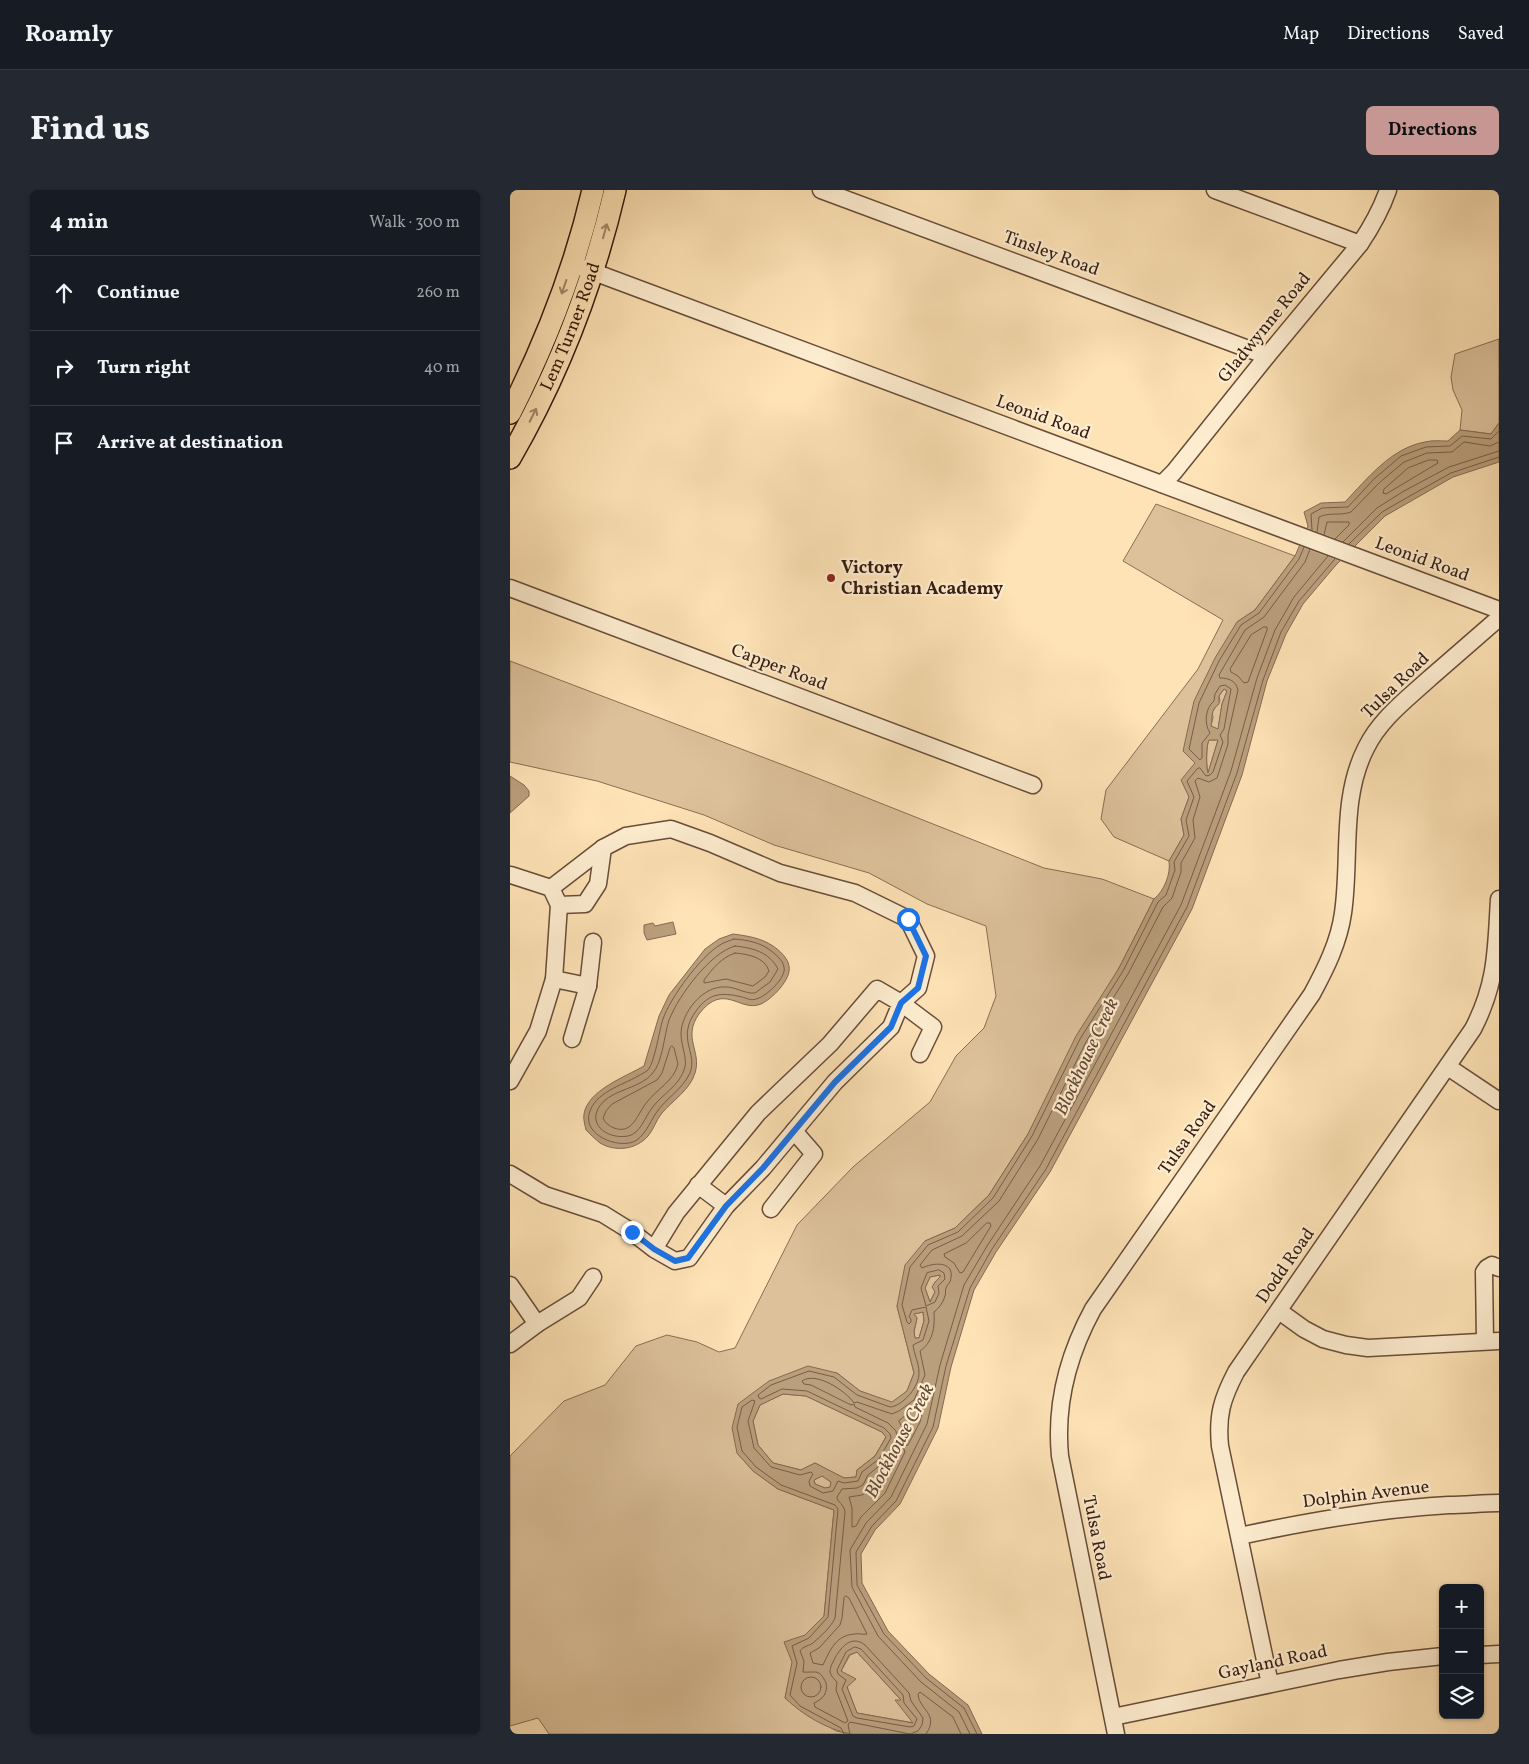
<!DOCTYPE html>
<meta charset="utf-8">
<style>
:root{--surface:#171b24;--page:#242831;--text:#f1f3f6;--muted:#9ea1a6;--line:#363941;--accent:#c59692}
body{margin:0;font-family:Vollkorn,serif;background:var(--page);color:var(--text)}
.controls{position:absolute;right:15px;bottom:15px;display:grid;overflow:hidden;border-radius:8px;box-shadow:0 1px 4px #0004}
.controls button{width:45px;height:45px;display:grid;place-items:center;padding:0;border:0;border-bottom:1px solid var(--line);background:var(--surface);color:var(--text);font:25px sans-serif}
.stop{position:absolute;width:15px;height:15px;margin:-11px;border:4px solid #1a73e8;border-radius:50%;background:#fff}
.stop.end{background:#1a73e8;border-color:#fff;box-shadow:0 1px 5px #0008}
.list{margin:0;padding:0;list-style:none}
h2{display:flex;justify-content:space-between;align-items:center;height:65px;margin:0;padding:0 20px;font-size:21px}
h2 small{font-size:16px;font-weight:400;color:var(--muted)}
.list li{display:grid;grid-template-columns:32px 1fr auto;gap:15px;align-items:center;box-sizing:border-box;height:75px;padding:0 20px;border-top:1px solid var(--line)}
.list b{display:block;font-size:19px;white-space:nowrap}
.list em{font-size:16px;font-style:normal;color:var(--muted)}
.icon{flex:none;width:28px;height:28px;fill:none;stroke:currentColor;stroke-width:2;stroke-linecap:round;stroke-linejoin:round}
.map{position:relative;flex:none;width:989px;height:1544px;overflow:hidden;border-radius:8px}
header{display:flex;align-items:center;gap:30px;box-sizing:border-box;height:70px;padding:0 25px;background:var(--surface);border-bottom:1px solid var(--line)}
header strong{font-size:24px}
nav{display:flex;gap:28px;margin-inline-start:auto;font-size:18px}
.intro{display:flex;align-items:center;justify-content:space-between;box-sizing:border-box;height:120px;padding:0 30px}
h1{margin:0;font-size:35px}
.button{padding:12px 22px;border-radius:8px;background:var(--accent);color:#111;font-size:18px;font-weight:700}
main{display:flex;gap:30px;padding:0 30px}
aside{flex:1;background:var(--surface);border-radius:8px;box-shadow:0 1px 4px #0004}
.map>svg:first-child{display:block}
.green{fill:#dcc19a;stroke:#896e54}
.water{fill:#ba9f7d;stroke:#856a51;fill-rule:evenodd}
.pier{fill:#fee3b6}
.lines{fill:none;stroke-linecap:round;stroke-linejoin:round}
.shore{stroke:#785d46;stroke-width:1}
.minor-casing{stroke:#684d39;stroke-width:19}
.major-casing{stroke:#361b0f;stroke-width:24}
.minor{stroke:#feedd0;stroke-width:16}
.major{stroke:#fee3b6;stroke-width:21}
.oneway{stroke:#a4896b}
.route{stroke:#1a73e8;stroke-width:6}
.poi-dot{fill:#8f2418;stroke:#feedd0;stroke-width:2}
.labels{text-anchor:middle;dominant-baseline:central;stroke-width:4.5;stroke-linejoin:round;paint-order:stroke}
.street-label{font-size:18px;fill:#361b0f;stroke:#feedd0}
.poi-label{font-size:18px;font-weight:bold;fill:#361b0f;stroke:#feedd0;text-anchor:start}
.water-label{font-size:19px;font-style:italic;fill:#644936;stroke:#feedd0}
</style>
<header>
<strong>Roamly</strong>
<nav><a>Map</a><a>Directions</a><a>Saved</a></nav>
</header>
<div class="intro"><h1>Find us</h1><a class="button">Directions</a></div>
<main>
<aside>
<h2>4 min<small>Walk · 300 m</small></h2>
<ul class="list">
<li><svg class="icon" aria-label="ahead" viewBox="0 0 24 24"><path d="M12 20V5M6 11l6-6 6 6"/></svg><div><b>Continue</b></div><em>260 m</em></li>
<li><svg class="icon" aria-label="right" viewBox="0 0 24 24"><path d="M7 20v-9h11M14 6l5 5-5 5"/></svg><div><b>Turn right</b></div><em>40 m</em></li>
<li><svg class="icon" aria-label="arrive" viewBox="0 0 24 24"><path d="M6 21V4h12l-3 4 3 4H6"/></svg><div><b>Arrive at destination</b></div></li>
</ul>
</aside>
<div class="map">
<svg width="989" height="1544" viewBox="0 0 989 1544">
<rect width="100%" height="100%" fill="#fee3b6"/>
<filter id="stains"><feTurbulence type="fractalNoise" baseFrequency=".004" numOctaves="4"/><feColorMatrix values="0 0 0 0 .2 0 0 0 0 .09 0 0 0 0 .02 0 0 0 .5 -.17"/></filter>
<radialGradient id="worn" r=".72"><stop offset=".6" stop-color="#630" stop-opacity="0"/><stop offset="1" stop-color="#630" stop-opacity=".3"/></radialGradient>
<g class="green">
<polygon points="989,149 989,233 981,244 950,240 952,220 943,200 941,187 945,164"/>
<polygon points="646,314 785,366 745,420 727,432 685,573 679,607 671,629 674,645 659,671 604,647 591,629 596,600 688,479 713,430 613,371"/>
<polygon points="0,471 297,584 534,678 592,689 644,709 609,778 518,944 479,1005 445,1038 415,1051 387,1116 404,1183 397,1201 382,1213 350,1201 327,1183 259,1191 227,1263 243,1281 268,1299 324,1320 314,1426 295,1445 283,1472 275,1508 326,1541 341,1544 39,1544 28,1528 0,1536 0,1266 54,1211 95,1195 126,1156 157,1145 187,1152 209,1162 225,1158 287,1035 343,977 420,912 446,866 474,838 486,806 476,736 417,714 359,683 264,655 194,625 87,591 0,572"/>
<polygon points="714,499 717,501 712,514 708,540 701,536 703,527 702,522 710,511 709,506"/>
<path d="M699,550H708L698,583C696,577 696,555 699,550Z"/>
<polygon points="430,1085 430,1087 425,1092 425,1102 420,1112 415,1098 420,1087"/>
<polygon points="413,1122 414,1131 409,1148 405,1148 404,1142 407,1128 404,1124"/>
<polygon points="273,1204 296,1206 372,1242 376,1247 365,1266 347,1280 346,1287 334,1288 305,1273 291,1280 263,1273 248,1255 243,1231 250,1215"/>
<polygon points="312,1286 321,1292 321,1297 315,1298 305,1294 304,1290"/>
<polygon points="347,1462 391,1510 404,1533 347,1523 331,1481 340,1465"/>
</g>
<g class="water">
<path d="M989,233V272L943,287L875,326L826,375L793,414L776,444L757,491L732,585L682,719L540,982L486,1062L464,1100L441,1177L428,1238L390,1314L365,1340L351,1364L352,1393L378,1441L419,1484L458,1515L472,1544H341C316,1539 293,1525 275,1508L282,1472L274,1452L295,1445L314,1426L324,1320L268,1299L243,1281L227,1263L222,1238L228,1214L259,1191L298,1176L327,1183L350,1201L382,1212L397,1201L404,1183L387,1116L395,1075L415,1051L445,1038L479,1005L518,944L566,846L609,778L644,709C654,701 661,684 659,671L674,645L671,629L679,607L671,590L685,573L673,561L684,511L705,468L727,432L745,420L785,366L798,336L794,322L811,313L835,312C857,289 881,258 915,252C922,250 931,251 938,251L950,240L981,244ZM714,499L717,501L712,514L708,539L701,536C703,527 700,520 709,514V506ZM699,550H708L698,583C696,577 696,555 699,550ZM430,1085V1087L425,1092L422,1097L425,1102L420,1112L415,1098L420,1087ZM413,1122L414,1131L409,1148H405L404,1141L407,1128L404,1124ZM273,1204L296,1206L372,1242L376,1247L365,1266L347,1280L346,1287L334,1288L305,1273L291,1280L263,1273L248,1255L243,1231L250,1215ZM312,1286L321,1292L320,1297L315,1298L305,1294L304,1290ZM347,1462L391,1510H385L403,1533L347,1523L337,1497L346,1489L331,1481L339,1465Z"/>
<polygon points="0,586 14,595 19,601 19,606 0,623"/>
<polygon points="163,732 166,744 137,750 134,743 134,735 143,733 145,736"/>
<path d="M223,744C238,746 251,748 263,756C269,760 278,768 279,776C282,789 262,809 251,814C230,823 214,791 189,824C172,848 192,861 185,883C180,900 163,910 152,923C146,930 144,939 138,946C126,960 105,962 90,953C85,949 80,944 76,940C75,935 73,929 74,924C78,900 115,887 134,876L149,826L159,805L195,759L209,749Z"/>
</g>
<polygon class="pier" points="795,337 848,357 832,372 787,355"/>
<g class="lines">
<g class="shore">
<polygon points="919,270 927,270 928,273 876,304 873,303 874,299 898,278"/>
<polyline points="802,340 801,324 812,318 838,317 864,289 891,266 916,257 940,256 952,246 981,249 989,241"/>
<path d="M807,342L809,327C819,322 830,326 841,322L869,293L894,272L917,263L942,262L954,252L980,256L989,252"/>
<polyline points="814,345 817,332 839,332 839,335 825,349"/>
<polyline points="833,352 867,318 894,301 939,277 989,261"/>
<polyline points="839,354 872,322 898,307 941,283 989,267"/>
<polygon points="754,437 757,437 757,440 738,492 734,493 728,486 721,482 720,479 741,445"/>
<path d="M224,749C237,750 249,752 260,760C265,764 273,770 274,777C277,787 256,807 246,809C241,811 236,808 232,807C211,802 199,803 186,821C166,848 188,863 180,883C172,900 156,908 146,923C140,932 134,948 123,952C106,958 74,945 79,924C85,902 111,896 128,886C131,884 136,882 138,880C145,871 149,841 153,829C160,808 191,766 210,755C214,752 219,751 224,749Z"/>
<path d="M225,756C243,758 259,762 268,779L260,792L245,803C235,804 226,797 216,797C193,795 171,823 171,844C171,855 177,868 175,877C170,896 152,904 142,918C135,927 130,944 118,946C96,950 74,932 93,912C106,899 130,898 142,884C153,872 154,845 159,830C169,805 200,763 225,756Z"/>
<path d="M225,763C237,764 255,767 259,781L255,787L243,796L216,789L194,793V790C203,778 211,768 225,763Z"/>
<path d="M162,856L164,858L168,874C164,891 147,899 137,912C127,924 123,945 104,938C99,936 95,933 93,928L96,921L102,914L147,890L152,883L160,858Z"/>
<polygon points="477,1033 480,1033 481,1036 453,1082 450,1083 444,1073 435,1067 434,1064 456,1053"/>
<polygon points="429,1080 434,1083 435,1089 428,1096 429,1103 425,1112 416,1116 411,1098 417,1083"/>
<polygon points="409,1215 413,1218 410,1232 398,1255 395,1256 393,1254 394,1242 389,1231"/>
<polygon points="392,1258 394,1259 395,1262 375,1303 351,1327 346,1336 342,1337 342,1318 339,1307 352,1305 359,1301 365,1289 379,1278"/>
<path d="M336,1406L339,1408L357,1444C353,1445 349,1443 345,1444C326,1445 320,1460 313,1475L303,1473L300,1463L309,1458L330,1435L332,1428L334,1408Z"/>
<polygon points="345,1457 351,1459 393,1505 394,1513 407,1529 404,1536 400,1537 347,1528 343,1526 332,1499 336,1490 328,1484 327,1480 336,1462"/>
<circle cx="301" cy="1497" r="10"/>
<path d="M334,1544L331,1538L290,1516L280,1505L287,1473L282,1456L299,1448L318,1427L328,1319L325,1315L271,1295L246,1277L232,1261L227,1237L232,1217L242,1210L245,1211L238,1231L244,1258L261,1277L290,1285L301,1282L303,1284L299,1291L300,1296L313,1303L323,1301L328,1291L334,1293L348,1291L352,1282L369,1269L381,1248L380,1244L374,1238L297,1201L272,1199L251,1209L249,1208L248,1205L261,1195L299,1181L324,1187L347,1205L380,1217C393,1216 410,1196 409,1182C409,1173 404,1164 403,1155L413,1150L419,1131L416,1117L402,1120L399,1127L401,1129V1132L399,1134L397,1132L392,1115L400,1077L418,1055L448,1042L483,1008L522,946L570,849L613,781L648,712L656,705L665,680L664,672L679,646L676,630L684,607L677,591L688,578H690L696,586L700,585L703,582L713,552L710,545L714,539L721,499L715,495L710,496L705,504L704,511C695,518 694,534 700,543L692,553V568L690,570L679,559L689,513L709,471L731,435L749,423L789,369L794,357"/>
<path d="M340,1544L338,1535L340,1532L400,1544L408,1541L412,1535L413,1528L401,1511L399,1503L355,1455C341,1444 330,1458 324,1470C322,1474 320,1477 320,1482C321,1486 324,1489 327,1492L326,1500L338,1531L335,1533L305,1517L304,1513C313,1509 318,1503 316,1493C309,1478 306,1483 293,1482L294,1471L290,1461C293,1456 299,1456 303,1453C311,1446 321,1437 325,1428L335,1322C334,1314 327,1312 327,1307L332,1299L347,1298L353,1295L358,1285L374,1272L387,1248L386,1241L378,1233L345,1217L344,1214L341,1215L301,1195L294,1194L292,1191C306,1181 336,1201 344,1213L347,1212L382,1224L389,1221L404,1210L415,1185L410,1161C423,1152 425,1137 424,1122C429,1118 433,1113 435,1106C436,1103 435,1101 436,1098C437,1094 441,1093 441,1088C444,1070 422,1073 412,1078L410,1075L422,1060L452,1046L489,1011L528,949L576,852L618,784L653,717L662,708L671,682V673L685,648L683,630L690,607L685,591L688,588L699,592L707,588L718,554V545L728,500C726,491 719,488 710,488L709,485L735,440L754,427L795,372L800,359"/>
<path d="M416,1544C430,1524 409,1520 408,1504L410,1502L443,1527L451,1544"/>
<polyline points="460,1544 449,1522 411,1492 368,1446 342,1397 340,1360 356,1333 381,1307 417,1234 430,1175 454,1095 477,1056 530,976 671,715 721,581 747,488 765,440 784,407 818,366"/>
<polyline points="467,1544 454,1518 416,1488 374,1444 347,1395 346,1362 362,1336 386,1311 423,1237 436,1176 460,1098 482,1059 536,979 677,717 727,583 753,490 771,442 789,411 825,369"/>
</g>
<g class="minor-casing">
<g id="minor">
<polyline points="311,0 757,166"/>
<polyline points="705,0 850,54"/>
<polyline points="73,78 989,420"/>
<path d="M652,294L664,282L757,166L850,54C862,36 871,20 878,0"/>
<polyline points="0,398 523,595"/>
<polyline points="41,698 93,658"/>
<polyline points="49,715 75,714 88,694 93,658 116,646 161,639 200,653 270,683 345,703 398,729 416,766 408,798 391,813 423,837 410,864"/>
<polyline points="44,789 78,796 83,752"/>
<polyline points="62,849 78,796"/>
<polyline points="938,877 989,911"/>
<polyline points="0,891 28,841 44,789 49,715 41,698 1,685"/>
<polyline points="0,984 35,1005 93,1024 122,1042 144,1059 165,1071 179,1068 216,1016 253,978 325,892 381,837 391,813 367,799 320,854 248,923 166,1023 144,1059"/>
<polyline points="188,995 216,1016"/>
<polyline points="261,1019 304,964 284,941"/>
<polyline points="0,1095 27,1134"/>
<polyline points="769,1121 794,1139 813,1149 836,1155 858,1158 989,1151"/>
<polyline points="975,1151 974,1082 977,1078 982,1075 989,1078"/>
<polyline points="0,1154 27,1134 69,1108 83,1087"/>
<path d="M730,1346C799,1331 868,1319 939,1315C956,1315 972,1313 989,1313"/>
<polyline points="970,1465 989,1464"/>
<path d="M760,1494L710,1256C707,1225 712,1209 726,1182L963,839C987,793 986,759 989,709"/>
<polyline points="603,1527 829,1480 878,1472 933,1466"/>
<path d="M606,1544L550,1266C545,1214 558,1165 583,1119L802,804C816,778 829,752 833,723C841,668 830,609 856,558C870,529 897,509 920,488C943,468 966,448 989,428"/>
</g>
</g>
<g class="major-casing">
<g id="major">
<path d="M0,223C36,152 65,78 83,0"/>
<path id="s1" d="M0,268C48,185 83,94 105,0"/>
</g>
</g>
<use href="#minor" class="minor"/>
<use href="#major" class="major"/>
</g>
<defs><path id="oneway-shaft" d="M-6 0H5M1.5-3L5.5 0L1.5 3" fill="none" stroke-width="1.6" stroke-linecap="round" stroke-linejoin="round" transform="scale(1.25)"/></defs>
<g class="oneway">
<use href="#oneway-shaft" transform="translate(95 41) rotate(-74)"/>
<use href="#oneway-shaft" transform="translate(54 97) rotate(109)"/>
<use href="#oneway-shaft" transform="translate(23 225) rotate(-63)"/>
</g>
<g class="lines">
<polyline class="route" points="122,1042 144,1059 165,1071 178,1068 216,1016 253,978 325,892 381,837 391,813 408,798 416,766 398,729"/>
</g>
<circle class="poi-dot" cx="321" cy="388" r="5"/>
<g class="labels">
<g class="street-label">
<text transform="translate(541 64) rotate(20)">Tinsley Road</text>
<text stroke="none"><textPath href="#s1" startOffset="145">Lem Turner Road</textPath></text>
<text transform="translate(755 138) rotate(-51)">Gladwynne Road</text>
<text transform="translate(533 228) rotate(20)">Leonid Road</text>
<text transform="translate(912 370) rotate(20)">Leonid Road</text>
<text transform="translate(269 478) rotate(21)">Capper Road</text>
<text transform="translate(886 496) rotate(-44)">Tulsa Road</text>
<text transform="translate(678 948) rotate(-55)">Tulsa Road</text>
<text transform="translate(776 1076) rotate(-55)">Dodd Road</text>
<text transform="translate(856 1305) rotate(-7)">Dolphin Avenue</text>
<text transform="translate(586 1348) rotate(79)">Tulsa Road</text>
<text transform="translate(763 1473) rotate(-12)">Gayland Road</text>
</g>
<g class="poi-label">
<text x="331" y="378">Victory<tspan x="331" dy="21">Christian Academy</tspan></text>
</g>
<g class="water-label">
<text transform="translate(577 867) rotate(-65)">Blockhouse Creek</text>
<text transform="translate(390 1251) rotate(-62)">Blockhouse Creek</text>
</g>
</g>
<rect width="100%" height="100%" filter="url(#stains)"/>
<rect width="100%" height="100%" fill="url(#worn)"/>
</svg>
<div class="controls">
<button>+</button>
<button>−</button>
<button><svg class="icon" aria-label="layers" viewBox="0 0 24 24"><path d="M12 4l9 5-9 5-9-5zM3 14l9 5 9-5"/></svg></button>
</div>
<div class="stop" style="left:398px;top:729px"></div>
<div class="stop end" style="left:122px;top:1042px"></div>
</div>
</main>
